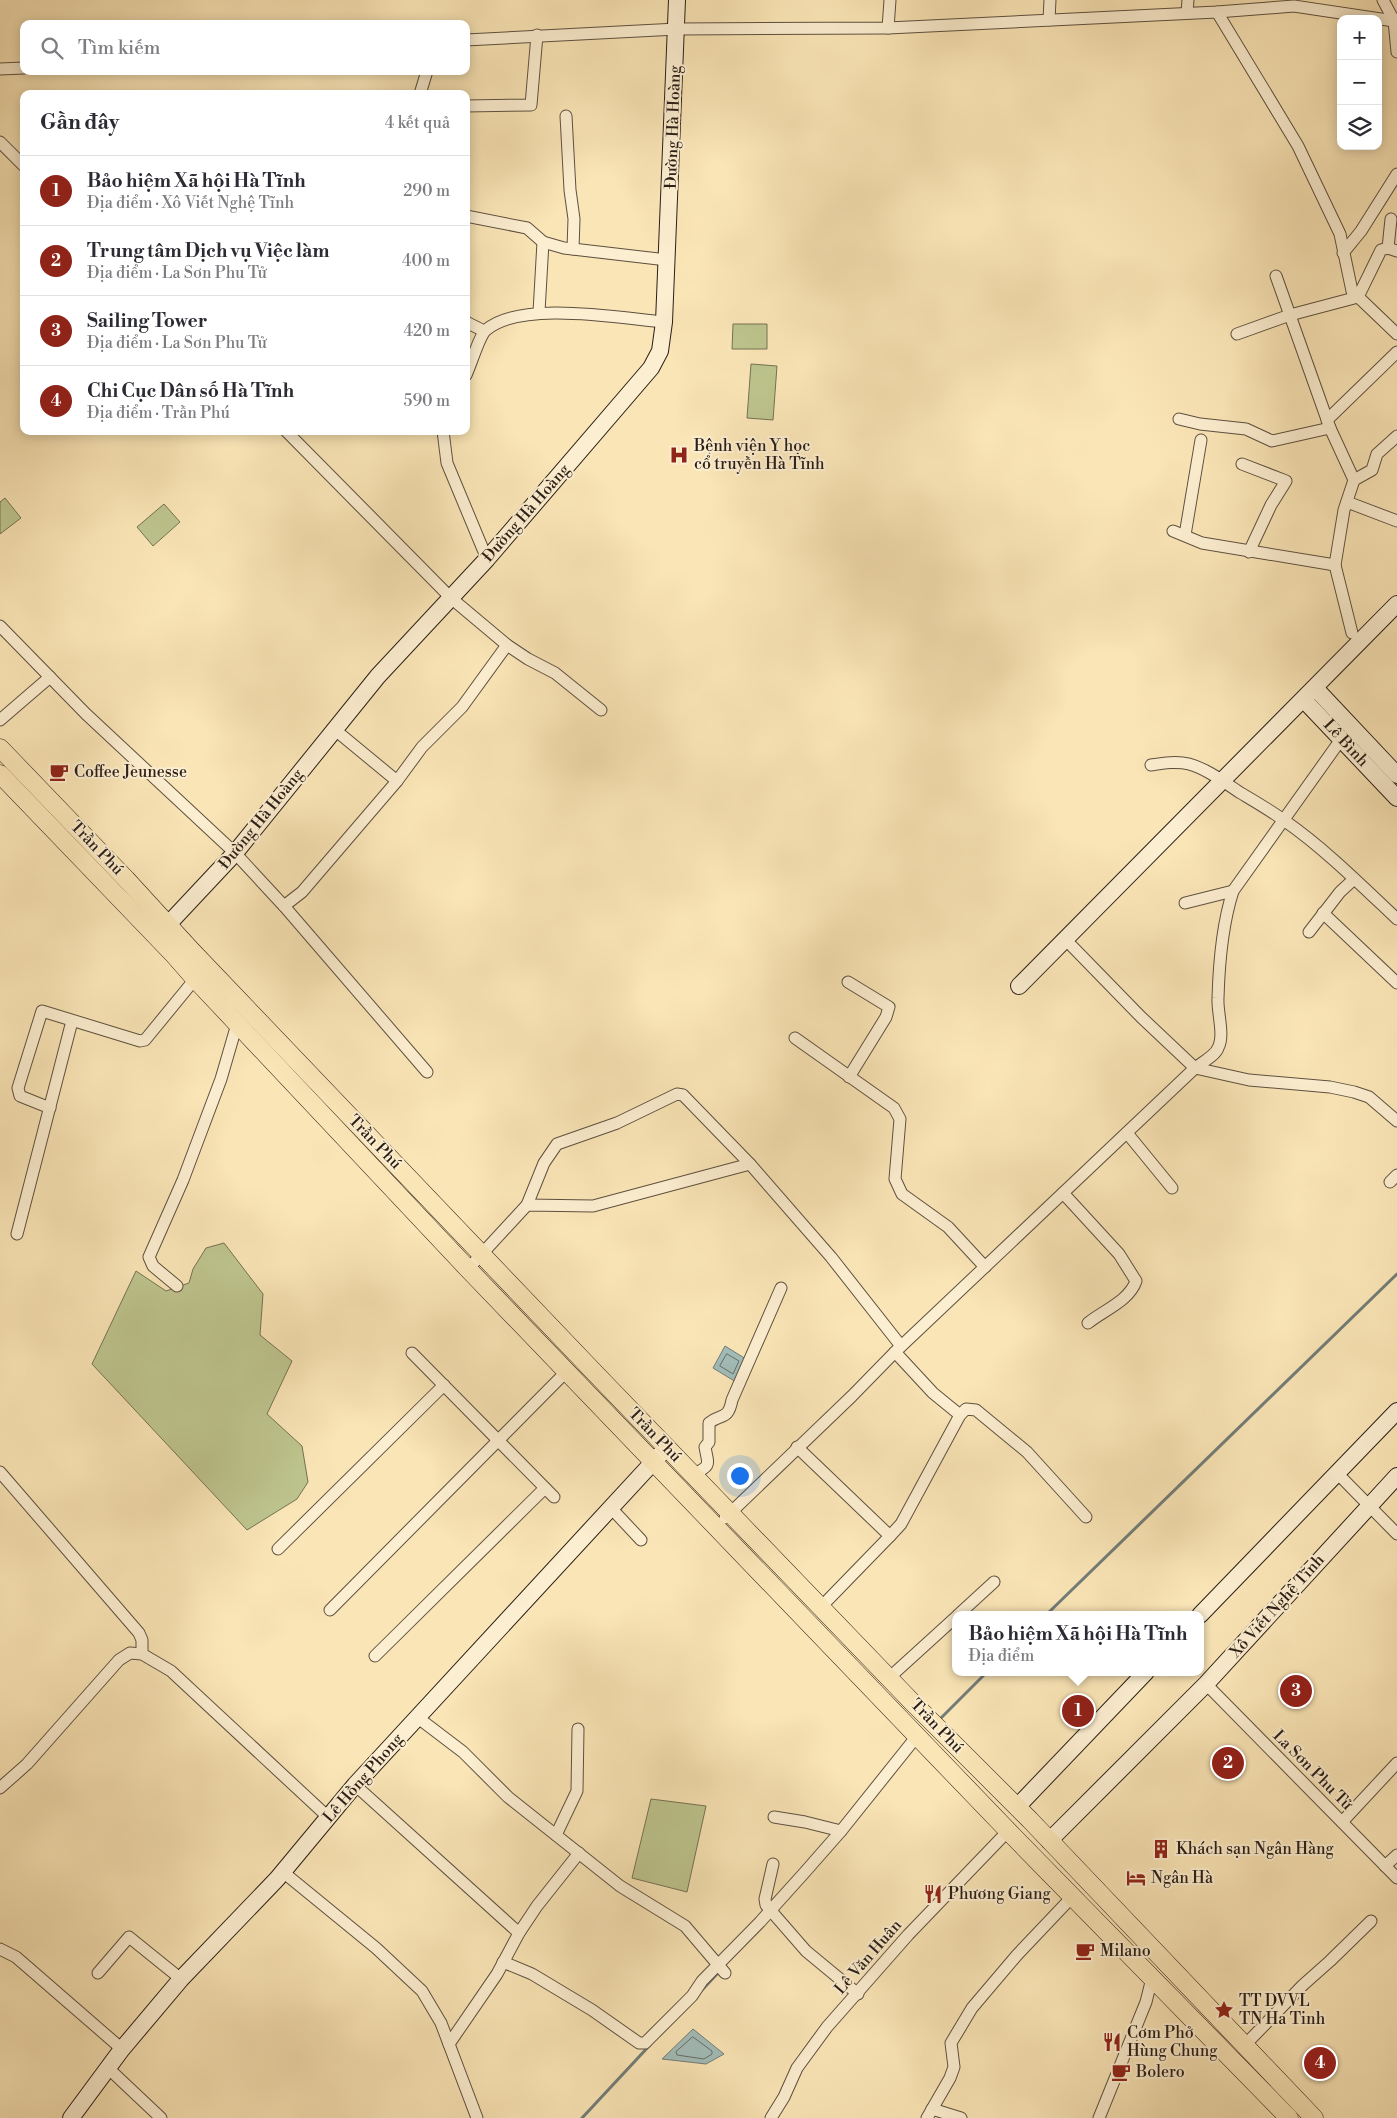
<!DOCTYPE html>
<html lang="vi">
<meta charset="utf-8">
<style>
:root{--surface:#fff;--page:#f2f2f3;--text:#2b2b33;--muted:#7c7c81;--line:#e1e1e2;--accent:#8f2418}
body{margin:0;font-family:"Libre Bodoni",serif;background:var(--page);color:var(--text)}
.controls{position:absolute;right:15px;top:15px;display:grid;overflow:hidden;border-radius:10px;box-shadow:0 2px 12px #0003}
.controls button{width:45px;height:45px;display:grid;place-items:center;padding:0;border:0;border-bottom:1px solid var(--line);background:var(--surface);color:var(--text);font:25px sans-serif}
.you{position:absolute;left:739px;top:1475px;width:18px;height:18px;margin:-12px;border:4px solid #fff;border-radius:50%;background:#1a73e8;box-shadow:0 0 0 8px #1a73e833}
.badge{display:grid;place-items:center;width:32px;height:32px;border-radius:50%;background:var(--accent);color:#fff;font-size:16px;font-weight:700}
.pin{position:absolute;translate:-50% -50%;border:2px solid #fff;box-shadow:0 1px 5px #0006}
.popup{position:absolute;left:952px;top:1611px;width:252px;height:65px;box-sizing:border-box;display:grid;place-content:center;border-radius:10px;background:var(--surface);filter:drop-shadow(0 1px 4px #0005);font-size:16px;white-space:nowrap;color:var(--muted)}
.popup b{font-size:19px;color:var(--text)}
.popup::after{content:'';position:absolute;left:50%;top:100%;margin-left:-10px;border:10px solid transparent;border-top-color:var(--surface)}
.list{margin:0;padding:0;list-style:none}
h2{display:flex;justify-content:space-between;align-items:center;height:65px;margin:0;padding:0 20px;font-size:21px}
h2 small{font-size:16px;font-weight:400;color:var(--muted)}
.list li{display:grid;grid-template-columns:32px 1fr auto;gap:15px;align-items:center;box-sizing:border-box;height:70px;padding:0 20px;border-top:1px solid var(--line)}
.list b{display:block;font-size:19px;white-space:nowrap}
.list p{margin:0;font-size:16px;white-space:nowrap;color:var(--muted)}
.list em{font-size:16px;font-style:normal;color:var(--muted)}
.icon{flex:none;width:28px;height:28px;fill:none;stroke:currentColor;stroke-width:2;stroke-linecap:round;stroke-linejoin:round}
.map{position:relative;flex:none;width:1397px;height:2118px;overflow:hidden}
.search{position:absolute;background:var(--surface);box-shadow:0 2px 12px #0003;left:20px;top:20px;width:450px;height:55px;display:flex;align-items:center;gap:12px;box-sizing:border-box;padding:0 18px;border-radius:10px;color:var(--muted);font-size:19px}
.panel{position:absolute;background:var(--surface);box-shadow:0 2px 12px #0003;left:20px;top:90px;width:450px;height:345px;border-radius:10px}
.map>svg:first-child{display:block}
.green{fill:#bec58e;stroke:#747252}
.water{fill:#a2bcb8;stroke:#727d78}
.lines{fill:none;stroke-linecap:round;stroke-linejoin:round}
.shore{stroke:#666d68;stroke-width:1}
.stream{stroke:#727d78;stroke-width:3}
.street-casing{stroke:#5e503f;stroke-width:13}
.secondary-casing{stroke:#2a1e17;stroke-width:18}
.primary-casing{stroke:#2a1e17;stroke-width:19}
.street{stroke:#fceed0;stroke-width:11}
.secondary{stroke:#fceed0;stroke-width:16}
.primary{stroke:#fae5b6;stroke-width:18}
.labels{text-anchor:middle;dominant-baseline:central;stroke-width:4;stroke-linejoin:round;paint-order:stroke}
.street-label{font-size:16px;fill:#2a1e17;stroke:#fceed0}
.poi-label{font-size:16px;fill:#2a1e17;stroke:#fceed0;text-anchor:start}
</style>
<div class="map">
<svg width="1397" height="2118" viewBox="0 0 1397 2118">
<rect width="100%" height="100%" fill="#fae5b6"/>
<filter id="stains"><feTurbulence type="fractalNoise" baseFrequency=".004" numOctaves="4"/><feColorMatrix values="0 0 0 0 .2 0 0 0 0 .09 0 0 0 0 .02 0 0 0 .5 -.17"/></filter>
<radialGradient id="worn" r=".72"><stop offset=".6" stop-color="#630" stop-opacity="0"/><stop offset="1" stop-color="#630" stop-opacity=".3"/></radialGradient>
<g class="green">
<polygon points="733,324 767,324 767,349 732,349"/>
<polygon points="751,364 777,366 773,420 747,418"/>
<polygon points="5,498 21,518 0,534 0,502"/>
<polygon points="164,504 180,522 153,546 137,527"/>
<polygon points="224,1243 263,1294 260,1335 292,1361 267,1414 302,1446 308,1482 297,1499 247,1530 92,1364 136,1271 166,1291 189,1283 193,1269 206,1248"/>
<polygon points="651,1799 706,1806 687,1892 632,1878"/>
</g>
<g class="water">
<polygon points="725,1346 746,1359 736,1382 713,1368"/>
<polygon points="693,2029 724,2054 706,2064 662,2059"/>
</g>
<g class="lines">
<g class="shore">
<polygon points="727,1354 739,1361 733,1374 720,1366"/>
<polygon points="693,2037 712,2051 712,2054 704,2059 677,2055 676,2052"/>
</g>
<g class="stream">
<polyline points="1046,1615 1397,1274"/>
<polyline points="938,1721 987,1672"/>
<polyline points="702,1990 717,1974"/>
<polyline points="582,2118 650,2045"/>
</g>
<g class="street-casing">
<g id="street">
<polyline points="1383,0 1394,21 1397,52"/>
<polyline points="1217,12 1298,146 1340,234 1352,291 1397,334"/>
<polyline points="1187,13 1188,0"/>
<polyline points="1049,20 1050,0"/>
<polyline points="888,28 890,0"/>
<polyline points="466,40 677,29 888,28 1217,12 1294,6 1394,21 1397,19"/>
<polyline points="0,69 24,68"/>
<polyline points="420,94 427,71"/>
<polyline points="466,106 531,105 537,35"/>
<polyline points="566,116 570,190 574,219 573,249"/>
<polyline points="0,142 24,166"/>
<polyline points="466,216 527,228 543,242 564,248 667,260"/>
<polyline points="1388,248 1391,219"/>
<polyline points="1343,253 1361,231 1397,174"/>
<polyline points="1276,276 1330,428 1354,480"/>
<polyline points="539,312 543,242"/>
<polyline points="466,322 484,331"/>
<polyline points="1237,334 1290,315 1358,297 1381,250 1388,248 1397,251"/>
<path d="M466,375C471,365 479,336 486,330C521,300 619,318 664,322"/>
<polyline points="1179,419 1200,424 1246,429 1272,441 1330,428"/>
<polyline points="1327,420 1397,352"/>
<polyline points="286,431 451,598 507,645 528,659 555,673 601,710"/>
<polyline points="443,431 447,463 487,559"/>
<polyline points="1242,464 1286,481 1271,505 1249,552"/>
<polyline points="1347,502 1397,521"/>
<polyline points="1173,531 1202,543 1335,565"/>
<polyline points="1185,535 1201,440"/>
<polyline points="0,626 86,714 235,853 284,906 427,1072"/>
<polyline points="1352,633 1335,565 1344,510 1354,480 1372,470 1377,454 1397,436"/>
<polyline points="0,720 50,677"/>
<polyline points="334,729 397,781"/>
<path d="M1151,765C1164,763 1177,761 1189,764C1207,769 1224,782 1239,792C1254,801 1270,810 1285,821C1325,849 1361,885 1397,919"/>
<polyline points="1185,903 1233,891"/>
<polyline points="284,906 302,892 397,781 422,747 462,707 507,645"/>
<polyline points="1323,913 1397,983"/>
<polyline points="1309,932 1340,892 1354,879"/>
<path d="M1065,939L1141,1017L1195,1068C1201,1063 1215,1056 1218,1048C1225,1035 1217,1013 1218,998C1219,962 1222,925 1233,891L1342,738"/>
<polyline points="848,982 889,1007 886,1017 849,1077"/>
<polyline points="795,1038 894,1108 900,1119 895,1179 902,1194 948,1227 985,1267"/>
<polyline points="50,1108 20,1096 18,1088 42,1011 140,1041 145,1040 195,979"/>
<polyline points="1127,1133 1172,1188"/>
<polyline points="1390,1182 1397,1175"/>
<path d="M1063,1193L1119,1254L1136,1281C1129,1301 1104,1310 1088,1323"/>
<polyline points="527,1205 544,1163 557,1144 617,1123 677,1094 683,1095 750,1164"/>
<polyline points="17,1234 72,1021"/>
<polyline points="468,1269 527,1205 593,1206 750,1164 831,1257 901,1346"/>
<polyline points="177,1286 153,1266 149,1257 183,1180 221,1079 237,1024"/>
<polyline points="895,1352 933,1393 960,1415"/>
<polyline points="412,1353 554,1497"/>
<polyline points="797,1447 890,1536 821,1607"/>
<polyline points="0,1472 139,1633 142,1640 142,1654"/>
<polyline points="1337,1473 1397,1534"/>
<path d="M694,1474C712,1465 708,1465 705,1447L709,1442V1423C721,1413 728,1421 732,1400L781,1288"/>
<polyline points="611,1508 641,1540"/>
<polyline points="725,1518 852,1396 895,1352 1195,1068 1249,1080 1330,1087 1354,1092 1369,1097 1397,1121"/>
<polyline points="890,1536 901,1524 960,1415 966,1409 976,1410 1027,1452 1086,1517"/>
<polyline points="278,1549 444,1385"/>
<polyline points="330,1610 567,1371"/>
<polyline points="958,1615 994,1582"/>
<polyline points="375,1656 545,1488"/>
<polyline points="890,1677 956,1617"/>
<polyline points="1206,1684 1397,1878"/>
<polyline points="417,1717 463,1752 508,1797 620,1886 685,1926 725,1973"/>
<polyline points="355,1785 519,1933"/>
<polyline points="0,1788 27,1764 119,1660 130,1653 142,1654 171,1671 328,1817"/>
<polyline points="774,1817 805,1822 841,1831"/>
<polyline points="1342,1822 1397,1763"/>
<polyline points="556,1835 577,1791 578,1729"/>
<polyline points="773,1864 765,1899 766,1905 806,1951 858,1994"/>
<polyline points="1385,1866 1397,1855"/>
<polyline points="283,1872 376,1948 422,1991 441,2023 477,2118"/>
<polyline points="0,1949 16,1957 122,2049"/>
<polyline points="503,1962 532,1974 592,2010 639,2043 645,2043 692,1996 702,1981 760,1922 805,1872 841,1831 917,1736"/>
<polyline points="98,1973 129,1937 181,1979"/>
<polyline points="449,2044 497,1974 519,1933 537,1906 579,1853"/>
<polyline points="1244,2046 1303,1985 1330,1961 1371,1921"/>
<polyline points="108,2068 161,2118"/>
<polyline points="932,2109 961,2118"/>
<polyline points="771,2118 784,2097 797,2068 827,2027 908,1935 1008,1831"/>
<polyline points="927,2118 950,2078 954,2067 951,2043 972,2008 1017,1955 1072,1897"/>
<polyline points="1099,2118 1146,2002 1152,1978"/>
</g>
</g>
<g class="secondary-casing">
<g id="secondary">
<polyline points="1315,688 1397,775"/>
<polyline points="1304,700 1397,798"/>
<polyline points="160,933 235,853 378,676 487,559 651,368 660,351 664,322 677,0"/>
<polyline points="1019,986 1397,604"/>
<polyline points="1200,1615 1397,1411"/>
<polyline points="1017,1807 1146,1672"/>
<polyline points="1049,1841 1206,1684 1397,1476"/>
<polyline points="71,2118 122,2049 181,1979 277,1879 355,1785 667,1447"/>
</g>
</g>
<g class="primary-casing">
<g id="primary">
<polyline points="0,748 126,879 191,950 594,1372 914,1704 1030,1820 1314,2118"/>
<polyline points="0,774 174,955 195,979 468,1269 1014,1837 1289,2118"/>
</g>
</g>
<use href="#street" class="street"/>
<use href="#secondary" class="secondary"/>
<use href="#primary" class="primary"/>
</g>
<defs>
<g id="hospital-bare" transform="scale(1.5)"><path d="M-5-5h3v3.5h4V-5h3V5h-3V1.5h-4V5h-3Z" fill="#8f2418" stroke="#fceed0" stroke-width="2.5" paint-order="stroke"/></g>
<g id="cafe-bare" transform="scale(1.5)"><path d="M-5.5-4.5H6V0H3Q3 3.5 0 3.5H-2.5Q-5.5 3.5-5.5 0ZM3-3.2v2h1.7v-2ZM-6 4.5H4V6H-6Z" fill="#8f2418" stroke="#fceed0" stroke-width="2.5" paint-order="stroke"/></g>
<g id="building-bare" transform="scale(1.5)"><path d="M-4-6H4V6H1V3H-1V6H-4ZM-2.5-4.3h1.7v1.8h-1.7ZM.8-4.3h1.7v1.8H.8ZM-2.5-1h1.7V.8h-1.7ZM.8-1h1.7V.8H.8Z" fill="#8f2418" stroke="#fceed0" stroke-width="2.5" paint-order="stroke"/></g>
<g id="hotel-bare" transform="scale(1.5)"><path d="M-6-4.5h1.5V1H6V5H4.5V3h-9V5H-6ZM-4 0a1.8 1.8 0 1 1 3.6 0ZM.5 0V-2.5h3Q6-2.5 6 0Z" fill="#8f2418" stroke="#fceed0" stroke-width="2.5" paint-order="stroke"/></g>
<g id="restaurant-bare" transform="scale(1.5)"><path d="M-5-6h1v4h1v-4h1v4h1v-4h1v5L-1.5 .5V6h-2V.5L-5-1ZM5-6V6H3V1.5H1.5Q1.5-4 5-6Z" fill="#8f2418" stroke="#fceed0" stroke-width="2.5" paint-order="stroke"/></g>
<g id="sight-bare" transform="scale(1.5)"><path d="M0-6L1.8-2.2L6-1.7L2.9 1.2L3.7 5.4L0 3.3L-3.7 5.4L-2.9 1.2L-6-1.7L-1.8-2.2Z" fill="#8f2418" stroke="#fceed0" stroke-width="2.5" paint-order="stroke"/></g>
</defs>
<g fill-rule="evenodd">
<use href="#hospital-bare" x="679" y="455"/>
<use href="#cafe-bare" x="59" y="772"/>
<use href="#building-bare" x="1161" y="1849"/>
<use href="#hotel-bare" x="1136" y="1878"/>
<use href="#restaurant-bare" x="933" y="1894"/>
<use href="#cafe-bare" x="1085" y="1951"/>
<use href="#sight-bare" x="1224" y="2010"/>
<use href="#restaurant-bare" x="1112" y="2042"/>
<use href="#cafe-bare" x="1121" y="2072"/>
</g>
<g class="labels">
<g class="street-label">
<text transform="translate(673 127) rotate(-88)">Đường Hà Hoàng</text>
<text transform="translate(526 513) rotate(-49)">Đường Hà Hoàng</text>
<text transform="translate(1346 743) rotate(47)">Lê Bình</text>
<text transform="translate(261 819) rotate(-51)">Đường Hà Hoàng</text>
<text transform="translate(97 848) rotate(46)">Trần Phú</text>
<text transform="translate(375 1142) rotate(46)">Trần Phú</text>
<text transform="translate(655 1435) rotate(46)">Trần Phú</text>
<text transform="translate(1277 1606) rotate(-48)">Xô Viết Nghệ Tĩnh</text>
<text transform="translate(937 1726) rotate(46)">Trần Phú</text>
<text transform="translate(1313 1770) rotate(45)">La Sơn Phu Tử</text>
<text transform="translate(363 1778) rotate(-49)">Lê Hồng Phong</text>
<text transform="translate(868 1957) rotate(-49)">Lê Văn Huân</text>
</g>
<g class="poi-label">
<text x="694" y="446">Bệnh viện Y học<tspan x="694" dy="18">cổ truyền Hà Tĩnh</tspan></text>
<text x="74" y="772">Coffee Jeunesse</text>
<text x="1176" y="1849">Khách sạn Ngân Hàng</text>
<text x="1151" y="1878">Ngân Hà</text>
<text x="948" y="1894">Phương Giang</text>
<text x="1100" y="1951">Milano</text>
<text x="1239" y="2001">TT DVVL<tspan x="1239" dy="18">TN Ha Tinh</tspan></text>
<text x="1127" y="2033">Cơm Phở<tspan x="1127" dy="18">Hùng Chung</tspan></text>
<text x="1136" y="2072">Bolero</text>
</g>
</g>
<rect width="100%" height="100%" filter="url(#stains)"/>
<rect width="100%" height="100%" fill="url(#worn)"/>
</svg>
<div class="controls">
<button>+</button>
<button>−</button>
<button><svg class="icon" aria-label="layers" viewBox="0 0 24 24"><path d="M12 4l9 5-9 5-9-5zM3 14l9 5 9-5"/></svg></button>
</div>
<div class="you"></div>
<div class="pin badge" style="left:1078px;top:1711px">1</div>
<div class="popup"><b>Bảo hiệm Xã hội Hà Tĩnh</b>Địa điểm</div>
<div class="pin badge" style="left:1228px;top:1763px">2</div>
<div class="pin badge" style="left:1296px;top:1691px">3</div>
<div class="pin badge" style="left:1320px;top:2063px">4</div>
<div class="search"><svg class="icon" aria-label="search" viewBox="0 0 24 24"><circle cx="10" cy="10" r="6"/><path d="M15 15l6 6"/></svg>Tìm kiếm</div>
<section class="panel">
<h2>Gần đây<small>4 kết quả</small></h2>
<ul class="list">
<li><span class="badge">1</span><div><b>Bảo hiệm Xã hội Hà Tĩnh</b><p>Địa điểm · Xô Viết Nghệ Tĩnh</p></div><em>290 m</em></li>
<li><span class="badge">2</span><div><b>Trung tâm Dịch vụ Việc làm</b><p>Địa điểm · La Sơn Phu Tử</p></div><em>400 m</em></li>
<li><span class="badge">3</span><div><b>Sailing Tower</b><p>Địa điểm · La Sơn Phu Tử</p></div><em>420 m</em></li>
<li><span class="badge">4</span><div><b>Chi Cục Dân số Hà Tĩnh</b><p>Địa điểm · Trần Phú</p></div><em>590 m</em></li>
</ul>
</section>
</div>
